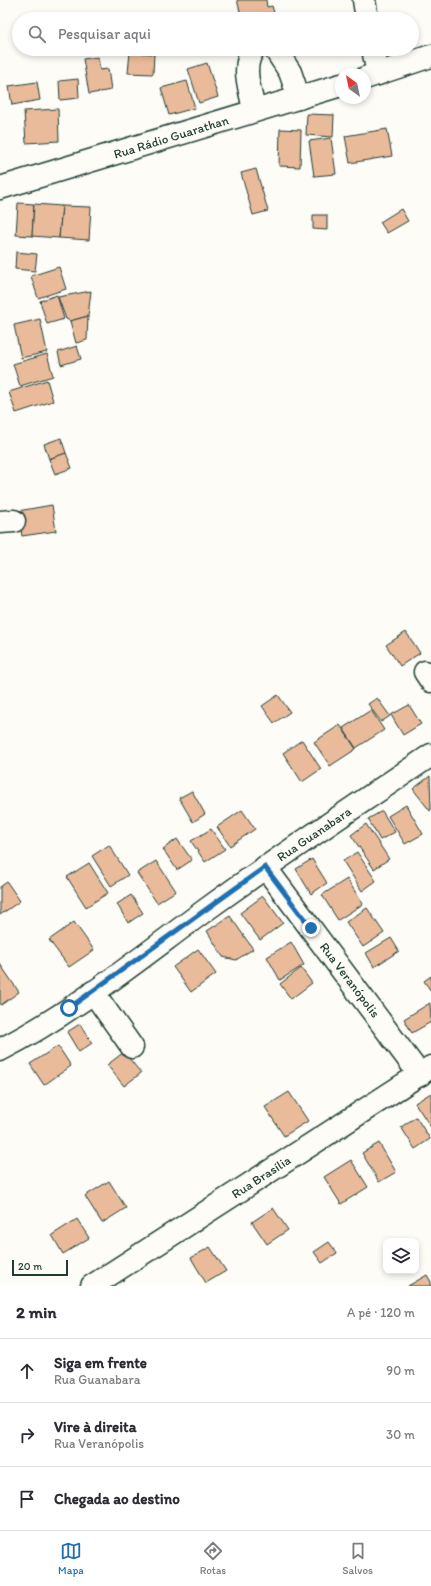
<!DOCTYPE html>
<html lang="pt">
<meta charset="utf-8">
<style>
:root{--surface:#fff;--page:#f7f7f7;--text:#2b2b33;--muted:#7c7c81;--line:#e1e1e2;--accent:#1f6fb2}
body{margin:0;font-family:Itim,sans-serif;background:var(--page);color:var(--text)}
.controls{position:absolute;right:12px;bottom:12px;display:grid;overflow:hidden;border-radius:8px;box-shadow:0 2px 6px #0003}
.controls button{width:36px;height:36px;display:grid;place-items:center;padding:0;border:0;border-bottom:1px solid var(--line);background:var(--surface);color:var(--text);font:20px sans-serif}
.compass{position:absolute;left:335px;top:68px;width:36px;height:36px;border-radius:50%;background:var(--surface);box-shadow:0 2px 6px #0003;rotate:327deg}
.scale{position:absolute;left:12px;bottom:10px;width:56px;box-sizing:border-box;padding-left:4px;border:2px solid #1f3d34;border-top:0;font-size:11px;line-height:14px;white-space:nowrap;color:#1f3d34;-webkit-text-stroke:3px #fdfcf7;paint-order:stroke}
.stop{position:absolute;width:12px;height:12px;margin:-9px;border:3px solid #1f6fb2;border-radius:50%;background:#fff}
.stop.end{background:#1f6fb2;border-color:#fff;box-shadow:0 1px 4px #0008}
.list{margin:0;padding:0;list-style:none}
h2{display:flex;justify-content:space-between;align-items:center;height:52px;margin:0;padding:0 16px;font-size:17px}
h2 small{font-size:13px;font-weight:400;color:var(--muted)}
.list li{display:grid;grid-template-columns:26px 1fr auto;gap:12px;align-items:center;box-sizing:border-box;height:64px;padding:0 16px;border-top:1px solid var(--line)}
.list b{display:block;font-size:15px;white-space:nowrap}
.list p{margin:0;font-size:13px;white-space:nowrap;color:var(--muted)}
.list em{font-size:13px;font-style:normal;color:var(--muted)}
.icon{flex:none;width:22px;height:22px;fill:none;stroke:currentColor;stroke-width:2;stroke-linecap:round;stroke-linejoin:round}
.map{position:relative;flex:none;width:431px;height:1286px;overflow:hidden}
.search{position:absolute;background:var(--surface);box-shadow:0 2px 6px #0003;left:12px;right:12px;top:12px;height:44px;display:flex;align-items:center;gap:10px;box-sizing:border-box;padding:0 14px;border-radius:22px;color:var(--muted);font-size:15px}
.sheet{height:244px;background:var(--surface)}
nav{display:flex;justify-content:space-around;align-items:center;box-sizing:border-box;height:56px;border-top:1px solid var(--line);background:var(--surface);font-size:11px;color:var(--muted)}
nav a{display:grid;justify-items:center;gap:2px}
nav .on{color:var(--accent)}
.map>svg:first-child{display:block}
.building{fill:#eabb9b;stroke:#1f3d34}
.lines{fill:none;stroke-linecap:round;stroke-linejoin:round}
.minor-casing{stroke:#1f3d34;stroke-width:25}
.minor{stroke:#fdfcf7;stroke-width:22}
.route{stroke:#1f6fb2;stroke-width:5}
.labels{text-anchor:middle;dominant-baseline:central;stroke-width:4;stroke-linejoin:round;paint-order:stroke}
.street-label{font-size:13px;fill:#1f3d34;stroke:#fdfcf7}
</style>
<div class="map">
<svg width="431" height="1286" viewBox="0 0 431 1286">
<rect width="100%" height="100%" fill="#fdfcf7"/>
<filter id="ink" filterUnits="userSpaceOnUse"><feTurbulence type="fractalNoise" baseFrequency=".025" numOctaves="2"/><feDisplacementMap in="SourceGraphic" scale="8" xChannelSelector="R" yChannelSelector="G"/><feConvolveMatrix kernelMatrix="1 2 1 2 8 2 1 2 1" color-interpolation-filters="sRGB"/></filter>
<g filter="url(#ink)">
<g class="building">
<polygon points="237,0 266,0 267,7 272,6 276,19 242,19"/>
<polygon points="48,49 58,49 58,51 48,52"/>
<polygon points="58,49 69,49 70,50 58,51"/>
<polygon points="130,52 154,54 153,74 128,73"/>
<polygon points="98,57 100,70 108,69 111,90 89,94 83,59"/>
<polygon points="207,63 218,97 199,103 188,69"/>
<polygon points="78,79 79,98 60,100 59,81"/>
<polygon points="187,81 195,108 169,115 161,88"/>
<polygon points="37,82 40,100 12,105 9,86"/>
<polygon points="58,109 59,141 26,143 24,111"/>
<polygon points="307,114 334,115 333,137 306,135"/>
<polygon points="280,129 301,130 300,167 279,166"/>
<polygon points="387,129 392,156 350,163 345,136"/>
<polygon points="331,138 336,174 314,176 309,141"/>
<polygon points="256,169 268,211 253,215 241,173"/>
<polygon points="18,203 34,204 32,236 16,235"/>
<polygon points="34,204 62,206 59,238 32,236"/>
<polygon points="62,206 91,207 89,240 59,238"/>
<polygon points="401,209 408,221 387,233 380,222"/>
<polygon points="313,215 327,215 327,230 313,229"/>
<polygon points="16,252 37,254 35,271 15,269"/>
<polygon points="59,267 66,289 38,298 31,276"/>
<polygon points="91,291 88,316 70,321 66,319 58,297"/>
<polygon points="57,295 64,319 47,324 40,301"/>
<polygon points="88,316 87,340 76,343 70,321"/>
<polygon points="40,319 47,352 21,358 14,325"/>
<polygon points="77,346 81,359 61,365 58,352"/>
<polygon points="47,354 53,376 20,386 13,364"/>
<polygon points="47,380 53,401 16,413 9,392"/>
<polygon points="61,438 66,453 49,459 44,444"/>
<polygon points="66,453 72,468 55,474 49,459"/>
<polygon points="52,505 56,531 22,536 18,511"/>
<polygon points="406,632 420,653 400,666 386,645"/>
<polygon points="278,695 290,712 274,723 262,706"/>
<polygon points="377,698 390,716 381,722 368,704"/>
<polygon points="409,705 421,724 403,735 391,715"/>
<polygon points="371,710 384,730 356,748 343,728"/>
<polygon points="340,725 356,749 330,766 314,742"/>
<polygon points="302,740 321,769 302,782 283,753"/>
<polygon points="430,776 431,810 430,811 413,789"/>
<polygon points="192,791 205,814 193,822 179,798"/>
<polygon points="406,805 423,834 405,844 388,816"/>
<polygon points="242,810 255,829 230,846 217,827"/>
<polygon points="382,811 395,832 380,840 368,819"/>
<polygon points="366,824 389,859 374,869 351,835"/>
<polygon points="211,829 225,849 205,862 191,841"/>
<polygon points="177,839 192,860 177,870 163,849"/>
<polygon points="109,845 128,875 111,886 92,856"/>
<polygon points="357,852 376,881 362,891 343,861"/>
<polygon points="312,859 327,883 311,894 296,869"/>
<polygon points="156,861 176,891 157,903 137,873"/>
<polygon points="89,863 108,893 86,907 67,877"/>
<polygon points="347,879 363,904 338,920 322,895"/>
<polygon points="7,882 20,901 0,915 0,887"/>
<polygon points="131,895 143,913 128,923 117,904"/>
<polygon points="263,896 283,923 260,940 240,913"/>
<polygon points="367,908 384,933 363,947 346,922"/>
<polygon points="230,916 253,949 236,960 223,957 207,931"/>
<polygon points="74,922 94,950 69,967 49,940"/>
<polygon points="391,938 399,951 374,967 366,953"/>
<polygon points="291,942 304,965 280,980 267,957"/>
<polygon points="198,949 216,974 191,992 173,967"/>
<polygon points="0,964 19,992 1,1005 0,1003"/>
<polygon points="301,968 312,983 291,999 280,984"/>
<polygon points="431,976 431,991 424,981"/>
<polygon points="430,1003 431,1022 412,1033 404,1019"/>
<polygon points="80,1024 92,1043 79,1052 67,1032"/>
<polygon points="58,1046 71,1066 44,1085 30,1064"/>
<polygon points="124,1052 141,1073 124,1086 107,1065"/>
<polygon points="289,1092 308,1121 284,1136 265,1107"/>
<polygon points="431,1093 431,1126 430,1126 415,1103"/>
<polygon points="416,1117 430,1139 415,1149 401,1127"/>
<polygon points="379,1143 396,1172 379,1182 362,1153"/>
<polygon points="351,1160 368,1187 341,1204 324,1177"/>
<polygon points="109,1181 126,1208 102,1223 85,1196"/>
<polygon points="273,1208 288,1230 267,1244 252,1222"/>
<polygon points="77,1219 89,1238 63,1254 52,1235"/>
<polygon points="329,1242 337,1253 322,1263 314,1252"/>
<polygon points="210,1247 226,1271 206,1283 191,1258"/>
<polygon points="427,1275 431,1282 431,1286 408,1286"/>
</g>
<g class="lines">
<g class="minor-casing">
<g id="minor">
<polyline points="364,0 367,19"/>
<polyline points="275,49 290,72 299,98"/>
<polyline points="373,49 378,74"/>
<polyline points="365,78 431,56"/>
<path d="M254,111C251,90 240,67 254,49"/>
<polyline points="0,188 341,85"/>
<polyline points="0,522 14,521"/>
<polyline points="425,672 431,681"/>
<polyline points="265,867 420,1075"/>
<polyline points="93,992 132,1047"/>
<path d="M0,1050C74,1012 140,958 207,909C280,856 356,806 431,755"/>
<polyline points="92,1286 431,1067"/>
</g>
</g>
<use href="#minor" class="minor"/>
</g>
</g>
<g class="lines" filter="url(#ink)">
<polyline class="route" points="69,1008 265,867 311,928"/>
</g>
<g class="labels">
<g class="street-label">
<text transform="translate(171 137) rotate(-17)">Rua Rádio Guarathan</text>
<text transform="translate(314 834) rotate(-34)">Rua Guanabara</text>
<text transform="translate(350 980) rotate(53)">Rua Veranópolis</text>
<text transform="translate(261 1177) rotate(-33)">Rua Brasília</text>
</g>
</g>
</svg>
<div class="controls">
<button><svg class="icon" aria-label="layers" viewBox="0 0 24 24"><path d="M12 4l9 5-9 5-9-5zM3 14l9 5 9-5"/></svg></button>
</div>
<svg class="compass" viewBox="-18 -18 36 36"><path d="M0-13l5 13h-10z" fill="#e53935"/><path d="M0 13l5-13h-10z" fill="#7c7c81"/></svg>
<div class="scale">20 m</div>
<div class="stop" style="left:69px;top:1008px"></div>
<div class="stop end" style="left:311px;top:928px"></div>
<div class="search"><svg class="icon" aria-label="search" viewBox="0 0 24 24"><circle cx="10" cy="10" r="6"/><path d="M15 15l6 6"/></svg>Pesquisar aqui</div>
</div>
<section class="sheet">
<h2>2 min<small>A pé · 120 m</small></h2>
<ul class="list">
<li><svg class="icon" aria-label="ahead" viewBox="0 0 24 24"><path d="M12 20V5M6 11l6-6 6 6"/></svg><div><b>Siga em frente</b><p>Rua Guanabara</p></div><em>90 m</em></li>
<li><svg class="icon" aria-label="right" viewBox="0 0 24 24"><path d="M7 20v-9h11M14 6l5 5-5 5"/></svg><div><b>Vire à direita</b><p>Rua Veranópolis</p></div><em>30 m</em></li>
<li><svg class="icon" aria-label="arrive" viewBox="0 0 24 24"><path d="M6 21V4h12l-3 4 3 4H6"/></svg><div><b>Chegada ao destino</b></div></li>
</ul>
</section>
<nav>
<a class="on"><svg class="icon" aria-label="map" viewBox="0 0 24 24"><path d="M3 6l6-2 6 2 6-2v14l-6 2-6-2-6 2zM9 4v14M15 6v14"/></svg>Mapa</a>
<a><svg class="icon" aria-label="directions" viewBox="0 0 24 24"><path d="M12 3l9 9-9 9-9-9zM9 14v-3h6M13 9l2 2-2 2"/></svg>Rotas</a>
<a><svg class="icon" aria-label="saved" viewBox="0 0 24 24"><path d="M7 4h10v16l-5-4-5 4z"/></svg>Salvos</a>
</nav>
